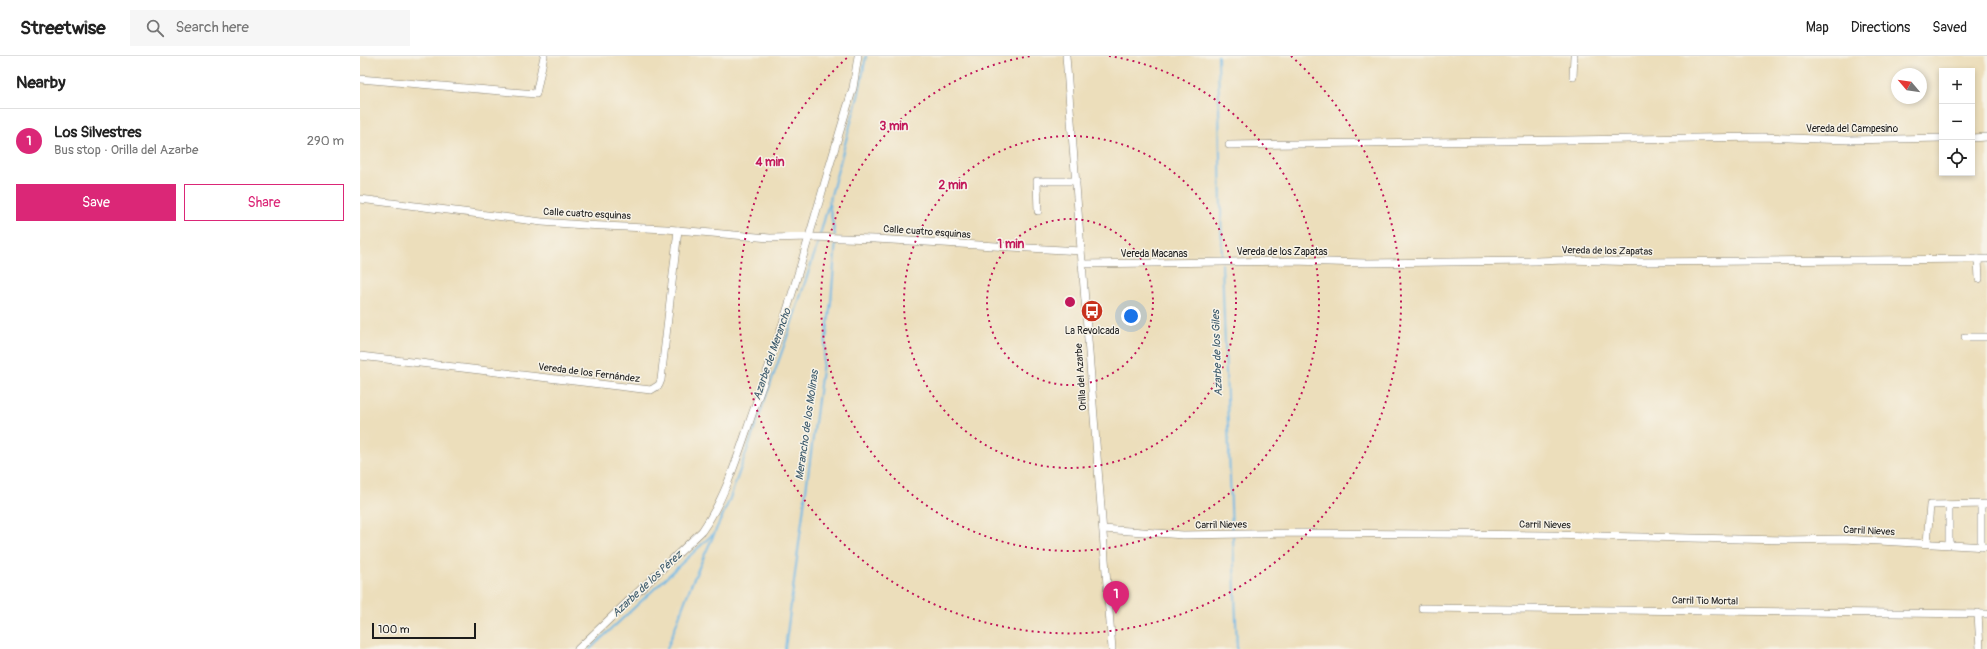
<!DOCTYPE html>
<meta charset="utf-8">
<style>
:root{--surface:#fff;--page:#f6f6f6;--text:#222;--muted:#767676;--line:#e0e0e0;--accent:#db2777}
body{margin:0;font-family:Pangolin,sans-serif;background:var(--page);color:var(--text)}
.controls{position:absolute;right:12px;top:12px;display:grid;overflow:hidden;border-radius:0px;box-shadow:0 2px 6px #0003}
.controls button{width:36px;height:36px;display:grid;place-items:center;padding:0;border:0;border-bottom:1px solid var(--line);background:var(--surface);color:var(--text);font:20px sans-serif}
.compass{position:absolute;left:1531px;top:12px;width:36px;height:36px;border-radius:50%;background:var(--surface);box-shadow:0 2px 6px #0003;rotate:299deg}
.scale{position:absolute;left:12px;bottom:10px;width:104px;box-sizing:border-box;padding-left:4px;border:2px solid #1c1c1c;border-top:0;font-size:11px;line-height:14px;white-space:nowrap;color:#1c1c1c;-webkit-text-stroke:3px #f7f3e8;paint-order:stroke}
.you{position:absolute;left:771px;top:260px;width:14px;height:14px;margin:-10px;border:3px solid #fff;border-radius:50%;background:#1a73e8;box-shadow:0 0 0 6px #1a73e833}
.badge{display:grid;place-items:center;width:26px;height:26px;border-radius:50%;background:var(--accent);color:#fff;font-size:13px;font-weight:700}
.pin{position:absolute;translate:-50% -33px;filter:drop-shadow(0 1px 2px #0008)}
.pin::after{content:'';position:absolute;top:21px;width:14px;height:12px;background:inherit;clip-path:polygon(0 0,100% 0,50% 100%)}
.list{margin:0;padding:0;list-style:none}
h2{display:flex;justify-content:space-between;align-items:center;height:52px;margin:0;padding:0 16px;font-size:17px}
h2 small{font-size:13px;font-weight:400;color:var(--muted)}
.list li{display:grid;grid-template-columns:26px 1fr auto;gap:12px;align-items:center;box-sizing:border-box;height:64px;padding:0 16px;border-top:1px solid var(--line)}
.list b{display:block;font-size:15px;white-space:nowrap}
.list p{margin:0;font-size:13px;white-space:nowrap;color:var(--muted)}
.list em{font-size:13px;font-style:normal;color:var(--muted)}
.actions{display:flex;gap:8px;padding:12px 16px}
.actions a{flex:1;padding:9px 0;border:1px solid var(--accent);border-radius:0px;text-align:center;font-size:14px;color:var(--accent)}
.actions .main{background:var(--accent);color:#fff}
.icon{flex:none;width:22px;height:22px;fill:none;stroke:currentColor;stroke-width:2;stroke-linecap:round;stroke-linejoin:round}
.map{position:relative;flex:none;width:1627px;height:593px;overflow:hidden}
header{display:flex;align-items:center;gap:24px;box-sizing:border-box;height:56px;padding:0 20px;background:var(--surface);border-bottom:1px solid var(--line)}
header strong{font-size:19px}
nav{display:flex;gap:22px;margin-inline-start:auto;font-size:14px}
.search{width:280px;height:36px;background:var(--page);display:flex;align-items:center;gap:10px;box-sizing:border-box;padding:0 14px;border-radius:0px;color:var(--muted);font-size:15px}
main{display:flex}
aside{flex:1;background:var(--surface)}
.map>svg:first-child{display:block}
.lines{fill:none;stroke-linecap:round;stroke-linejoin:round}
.stream{stroke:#6db7e5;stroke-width:2}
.minor-casing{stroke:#847d6c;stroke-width:8}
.minor{stroke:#fff;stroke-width:7}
.ring{fill:none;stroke:#c2185b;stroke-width:2;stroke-dasharray:2 4}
.labels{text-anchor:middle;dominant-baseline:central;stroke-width:3;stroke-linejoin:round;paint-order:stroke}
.street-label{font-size:10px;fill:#1c1c1c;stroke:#f7f3e8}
.poi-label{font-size:10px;fill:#1c1c1c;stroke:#f7f3e8}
.water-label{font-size:11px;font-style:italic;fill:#3c5a6c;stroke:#f7f3e8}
.centre{fill:#c2185b;stroke:#f7f3e8;stroke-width:2}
.ring-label{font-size:12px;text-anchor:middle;font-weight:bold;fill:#c2185b;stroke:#f7f3e8;stroke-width:3;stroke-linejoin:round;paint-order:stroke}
</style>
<header>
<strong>Streetwise</strong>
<div class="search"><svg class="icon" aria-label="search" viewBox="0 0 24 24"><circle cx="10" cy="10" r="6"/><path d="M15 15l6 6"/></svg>Search here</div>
<nav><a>Map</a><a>Directions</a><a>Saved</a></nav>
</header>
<main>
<aside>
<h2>Nearby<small></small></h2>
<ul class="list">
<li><span class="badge">1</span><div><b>Los Silvestres</b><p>Bus stop · Orilla del Azarbe</p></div><em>290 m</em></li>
</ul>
<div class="actions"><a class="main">Save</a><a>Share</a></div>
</aside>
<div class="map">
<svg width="1627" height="593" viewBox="0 0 1627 593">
<rect width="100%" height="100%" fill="#f7f3e8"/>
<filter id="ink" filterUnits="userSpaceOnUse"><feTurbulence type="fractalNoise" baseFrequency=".025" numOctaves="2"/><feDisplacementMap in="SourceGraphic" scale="8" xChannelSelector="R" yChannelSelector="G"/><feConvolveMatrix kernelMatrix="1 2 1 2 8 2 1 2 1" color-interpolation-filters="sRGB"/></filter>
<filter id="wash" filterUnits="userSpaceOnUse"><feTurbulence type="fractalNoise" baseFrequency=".012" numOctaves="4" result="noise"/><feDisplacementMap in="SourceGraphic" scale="16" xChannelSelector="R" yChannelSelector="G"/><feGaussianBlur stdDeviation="0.9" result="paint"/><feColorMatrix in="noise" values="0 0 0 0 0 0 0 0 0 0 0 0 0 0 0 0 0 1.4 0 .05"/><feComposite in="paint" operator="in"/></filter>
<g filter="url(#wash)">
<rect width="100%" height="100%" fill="#ecdebb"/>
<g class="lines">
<g class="stream">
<polyline points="858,0 862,204"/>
<polyline points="469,148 475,179"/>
<polyline points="460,179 499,37 506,0"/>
<polyline points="862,208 872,476"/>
<polyline points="873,480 877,593"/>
<polyline points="230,593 353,478"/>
<polyline points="307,593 331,529 369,445 426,284 459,184"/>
<polyline points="425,593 471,246 476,184"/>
</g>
</g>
</g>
<g filter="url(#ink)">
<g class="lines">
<g class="minor-casing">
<g id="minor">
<polyline points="706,0 752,593"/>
<polyline points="1213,21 1214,0"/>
<polyline points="0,23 176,38 184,0"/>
<polyline points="1612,82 1627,81"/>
<polyline points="869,89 1402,81 1488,84 1582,82"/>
<polyline points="0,143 182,166 224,169 306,173 410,182 450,181 515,183 721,195"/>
<polyline points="678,155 677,125 716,125"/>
<polyline points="1618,203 1619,223"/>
<polyline points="722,208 932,205 1006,207 1176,205 1207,204 1283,206 1627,203"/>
<polyline points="1605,281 1627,281"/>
<polyline points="0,300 291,334 299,329 301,324 318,174"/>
<polyline points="1589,449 1589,488"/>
<polyline points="743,473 823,479 941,477 1187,479 1426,484 1483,483 1627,491"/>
<polyline points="1567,487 1570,449 1627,448"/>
<polyline points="1621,491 1621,449"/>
<polyline points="1062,552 1627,558"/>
<polyline points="1618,557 1620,593"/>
<path d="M218,593L342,475C368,438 380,392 395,350C433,245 460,138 493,32L498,0"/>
</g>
</g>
<use href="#minor" class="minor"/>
</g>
</g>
<g class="ring">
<circle cx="710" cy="246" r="83"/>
<circle cx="710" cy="246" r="166"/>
<path d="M749 0A249 249 0 1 1 671 0"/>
<path d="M931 0A331 331 0 1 1 489 0"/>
</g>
<defs>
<g id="bus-disc" transform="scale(1.15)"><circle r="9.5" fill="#c8321e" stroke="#f7f3e8"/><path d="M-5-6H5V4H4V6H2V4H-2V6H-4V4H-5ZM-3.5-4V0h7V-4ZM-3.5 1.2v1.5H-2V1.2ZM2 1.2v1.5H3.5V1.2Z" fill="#fff"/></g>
</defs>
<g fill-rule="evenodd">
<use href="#bus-disc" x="732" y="255"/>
</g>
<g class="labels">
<g class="street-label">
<text x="1492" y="73">Vereda del Campesino</text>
<text transform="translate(227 158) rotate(3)">Calle cuatro esquinas</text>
<text transform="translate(567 176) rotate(4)">Calle cuatro esquinas</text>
<text transform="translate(1247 195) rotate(1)">Vereda de los Zapatas</text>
<text x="922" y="196">Vereda de los Zapatas</text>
<text x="794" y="198">Vereda Macanas</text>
<text transform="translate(229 317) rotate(7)">Vereda de los Fernández</text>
<text transform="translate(721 321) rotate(-94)">Orilla del Azarbe</text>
<text transform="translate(861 469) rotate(-1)">Carril Nieves</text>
<text transform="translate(1185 469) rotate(1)">Carril Nieves</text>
<text transform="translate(1509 475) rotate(3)">Carril Nieves</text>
<text transform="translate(1345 545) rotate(1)">Carril Tio Mortal</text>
</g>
<g class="poi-label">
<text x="732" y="275">La Revolcada</text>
</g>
<g class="water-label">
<text transform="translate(857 297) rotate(-92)">Azarbe de los Giles</text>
<text transform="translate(412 298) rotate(-71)">Azarbe del Merancho</text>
<text transform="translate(447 369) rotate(-82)">Merancho de los Molinas</text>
<text transform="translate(287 528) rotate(-43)">Azarbe de los Pérez</text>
</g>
</g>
<circle cx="710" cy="246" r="6" class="centre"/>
<g class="ring-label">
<text x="534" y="74">3 min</text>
<text x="410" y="110">4 min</text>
<text x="593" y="133">2 min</text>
<text x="651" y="192">1 min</text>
</g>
</svg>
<div class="controls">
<button>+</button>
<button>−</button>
<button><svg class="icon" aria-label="locate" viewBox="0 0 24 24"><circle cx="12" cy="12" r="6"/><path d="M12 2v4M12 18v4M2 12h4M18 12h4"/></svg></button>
</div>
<svg class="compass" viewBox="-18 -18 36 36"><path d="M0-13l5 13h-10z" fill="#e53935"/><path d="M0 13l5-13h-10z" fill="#767676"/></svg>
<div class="scale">100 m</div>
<div class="you"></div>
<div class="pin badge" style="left:756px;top:558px">1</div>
</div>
</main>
